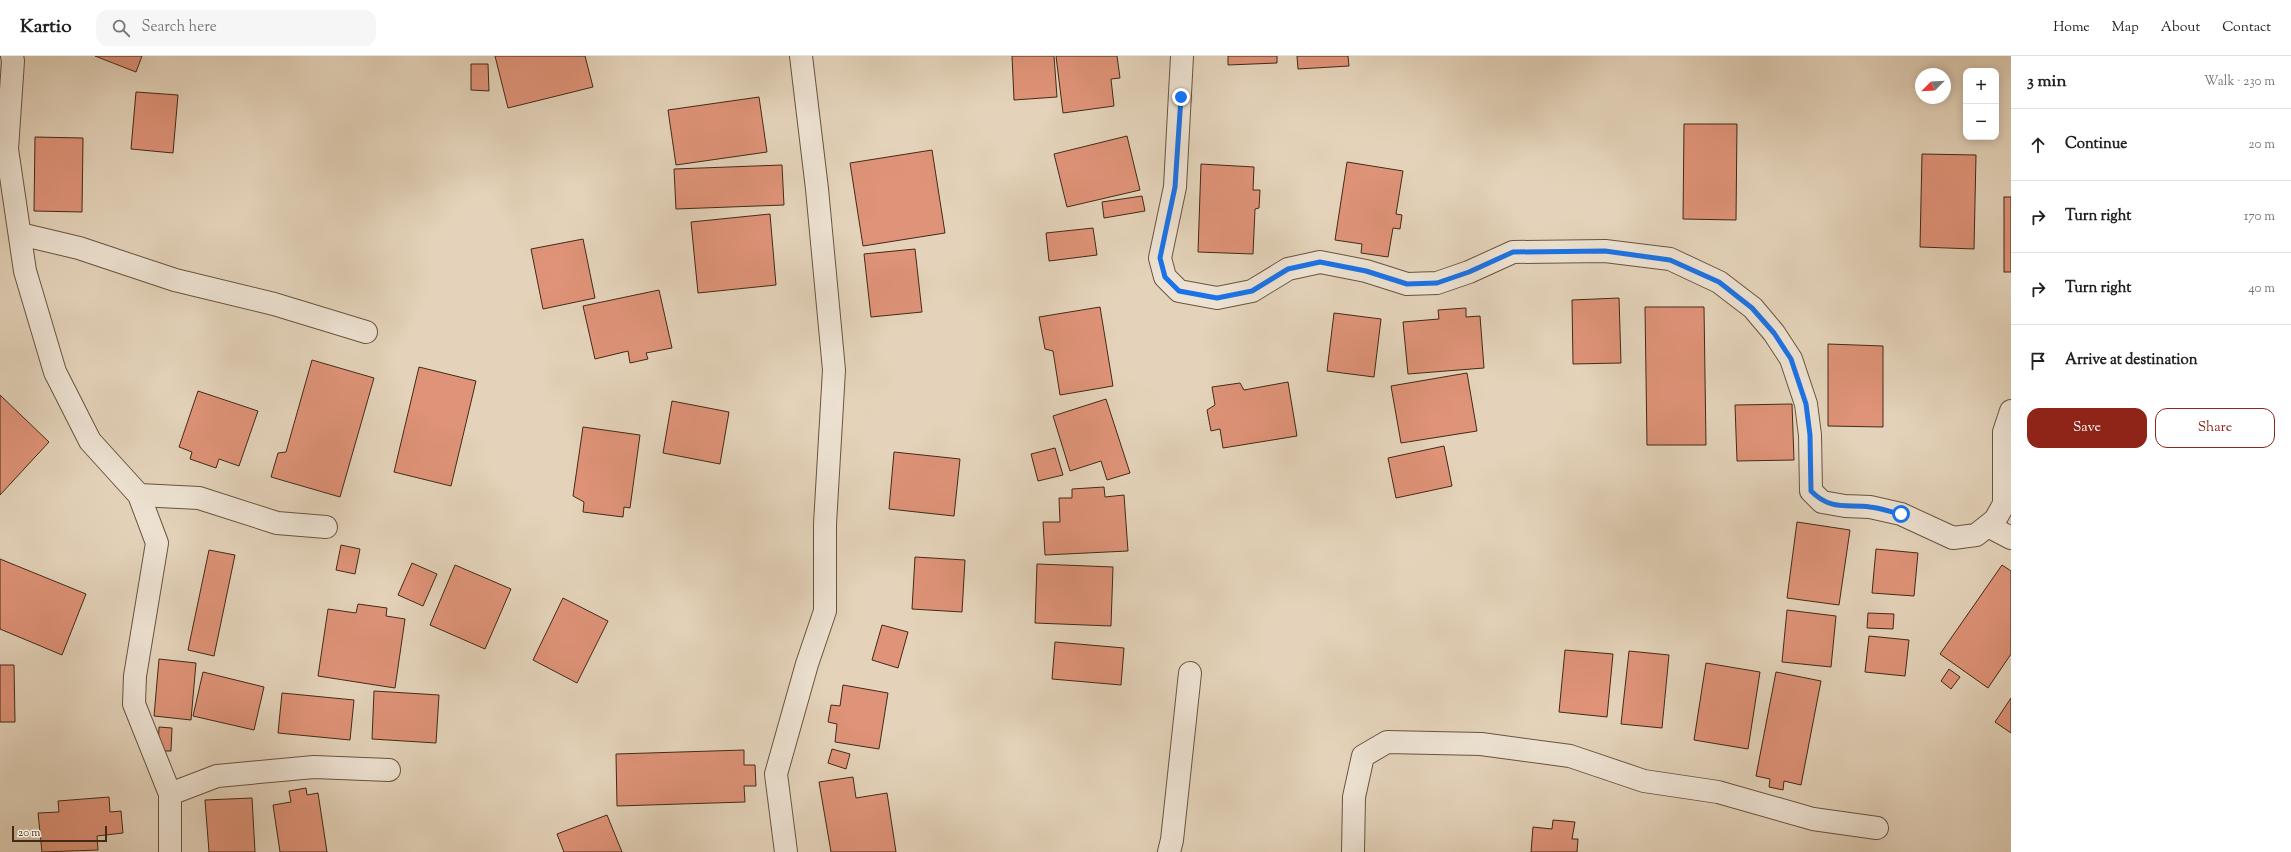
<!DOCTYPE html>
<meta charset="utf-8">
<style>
:root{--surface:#fff;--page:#f6f6f6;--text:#222;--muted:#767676;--line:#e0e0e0;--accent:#8f2418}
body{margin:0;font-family:"Sorts Mill Goudy",serif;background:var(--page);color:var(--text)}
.controls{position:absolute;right:12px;top:12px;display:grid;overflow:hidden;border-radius:8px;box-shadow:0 2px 10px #0003}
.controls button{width:36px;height:36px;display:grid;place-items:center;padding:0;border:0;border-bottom:1px solid var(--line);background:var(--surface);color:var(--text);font:20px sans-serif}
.compass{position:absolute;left:1915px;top:12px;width:36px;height:36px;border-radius:50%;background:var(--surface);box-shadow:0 2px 10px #0003;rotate:246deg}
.scale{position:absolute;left:12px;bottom:10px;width:95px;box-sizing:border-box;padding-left:4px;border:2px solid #422a16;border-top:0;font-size:11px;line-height:14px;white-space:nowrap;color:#422a16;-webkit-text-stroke:3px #ede2d2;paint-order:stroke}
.stop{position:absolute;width:12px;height:12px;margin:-9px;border:3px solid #1a73e8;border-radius:50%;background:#fff}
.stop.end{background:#1a73e8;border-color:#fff;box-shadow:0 1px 4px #0008}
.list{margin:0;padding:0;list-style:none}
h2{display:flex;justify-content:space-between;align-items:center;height:52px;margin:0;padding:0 16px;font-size:17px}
h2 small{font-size:13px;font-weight:400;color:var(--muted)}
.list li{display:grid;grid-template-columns:26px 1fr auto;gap:12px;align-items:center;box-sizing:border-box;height:72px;padding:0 16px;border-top:1px solid var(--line)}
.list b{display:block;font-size:15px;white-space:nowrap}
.list em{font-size:13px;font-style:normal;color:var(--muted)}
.actions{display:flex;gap:8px;padding:12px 16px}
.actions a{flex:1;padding:9px 0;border:1px solid var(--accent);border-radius:12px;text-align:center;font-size:14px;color:var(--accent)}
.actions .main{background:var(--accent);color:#fff}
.icon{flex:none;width:22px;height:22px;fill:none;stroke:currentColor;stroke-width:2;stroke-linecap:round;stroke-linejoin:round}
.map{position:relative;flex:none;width:2011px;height:796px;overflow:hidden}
header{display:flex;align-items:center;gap:24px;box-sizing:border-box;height:56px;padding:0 20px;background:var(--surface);border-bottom:1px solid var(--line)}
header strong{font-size:19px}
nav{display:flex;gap:22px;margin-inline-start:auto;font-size:14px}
.search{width:280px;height:36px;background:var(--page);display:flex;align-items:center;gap:10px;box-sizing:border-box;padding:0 14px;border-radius:12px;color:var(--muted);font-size:15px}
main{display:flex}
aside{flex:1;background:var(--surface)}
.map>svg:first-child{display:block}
.building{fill:#df9378;stroke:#422a16}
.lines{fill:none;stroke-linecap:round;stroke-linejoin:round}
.minor-casing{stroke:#6a543f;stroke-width:24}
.minor{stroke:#ede2d2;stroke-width:22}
.route{stroke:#1a73e8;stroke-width:5}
</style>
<header>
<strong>Kartio</strong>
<div class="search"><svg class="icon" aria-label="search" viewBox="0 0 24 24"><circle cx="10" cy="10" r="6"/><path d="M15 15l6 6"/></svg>Search here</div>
<nav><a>Home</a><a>Map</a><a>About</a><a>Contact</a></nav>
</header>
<main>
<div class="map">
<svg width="2011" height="796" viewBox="0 0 2011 796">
<rect width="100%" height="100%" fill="#e4d3ba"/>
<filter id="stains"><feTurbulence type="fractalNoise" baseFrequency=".005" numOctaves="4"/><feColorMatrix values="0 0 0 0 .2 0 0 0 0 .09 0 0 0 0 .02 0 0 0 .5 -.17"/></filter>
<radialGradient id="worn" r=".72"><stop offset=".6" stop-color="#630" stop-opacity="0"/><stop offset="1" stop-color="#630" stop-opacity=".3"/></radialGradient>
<g class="building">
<polygon points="95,0 142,0 136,16"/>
<polygon points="495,0 585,0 593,31 508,52"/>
<polygon points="1012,0 1054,0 1057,41 1014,44"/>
<polygon points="1056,0 1117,0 1120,22 1111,23 1114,50 1063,57"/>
<polygon points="1228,0 1277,0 1277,7 1228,9"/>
<polygon points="1297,0 1348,0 1349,10 1298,13"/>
<polygon points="471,8 488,8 489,35 471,34"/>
<polygon points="136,36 178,39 173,97 131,93"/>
<polygon points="759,41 767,96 676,109 668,54"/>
<polygon points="1684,68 1737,68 1736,164 1683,163"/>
<polygon points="1127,80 1140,134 1067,151 1054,98"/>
<polygon points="35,81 83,82 82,156 34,155"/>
<polygon points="932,94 945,177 863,190 850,107"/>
<polygon points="1922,98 1976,99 1974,193 1920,191"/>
<polygon points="1347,106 1403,115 1396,158 1402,159 1400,173 1393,172 1388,201 1361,197 1362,188 1335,184"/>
<polygon points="1201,108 1254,111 1253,134 1260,134 1259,152 1255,153 1253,198 1198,196"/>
<polygon points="782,109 784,149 676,153 674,113"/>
<polygon points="1142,140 1145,155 1104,162 1102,146"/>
<rect x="2004" y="141" width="7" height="75"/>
<polygon points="770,158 776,229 698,237 691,166"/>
<polygon points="1093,172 1097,199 1049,205 1046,177"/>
<polygon points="583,183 595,242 543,253 531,193"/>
<polygon points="915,193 922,256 871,261 864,198"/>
<polygon points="659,234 672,292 646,297 648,303 630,307 628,295 595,303 583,250"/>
<polygon points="1619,242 1621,307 1573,308 1572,244"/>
<polygon points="1100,251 1113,330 1060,339 1053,295 1045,293 1039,261"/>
<polygon points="1645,251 1704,251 1706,389 1647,389"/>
<polygon points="1466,252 1466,261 1480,260 1484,312 1408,318 1403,266 1439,263 1438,254"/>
<polygon points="1334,257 1381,263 1374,321 1327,315"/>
<polygon points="1828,288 1883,290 1883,371 1828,370"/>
<polygon points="312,304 374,322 340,441 271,421 278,397 286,396"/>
<polygon points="419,311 476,325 451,430 394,416"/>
<polygon points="1467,317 1477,375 1401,387 1391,330"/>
<polygon points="1288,326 1297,380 1223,392 1220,373 1211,375 1207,354 1215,349 1212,331 1240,327 1244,334"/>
<polygon points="198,335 258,355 239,410 219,403 216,412 190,403 192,396 179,391"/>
<polygon points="0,339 49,386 0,439"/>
<polygon points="1106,343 1130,417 1107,424 1101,405 1070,415 1053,360"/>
<polygon points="672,345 729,356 720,408 663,397"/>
<polygon points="1792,348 1794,404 1737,405 1735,349"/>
<polygon points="583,371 640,379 630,452 624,451 623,461 583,456 584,446 573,440"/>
<polygon points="1444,390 1452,430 1396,442 1388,402"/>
<polygon points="1055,392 1063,419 1038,425 1031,398"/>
<polygon points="894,396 960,403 954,460 889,453"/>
<polygon points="1104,431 1105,441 1124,439 1128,495 1045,499 1043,466 1060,466 1059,442 1072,442 1072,433"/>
<polygon points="1797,466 1850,474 1839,549 1787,542"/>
<polygon points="341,489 360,493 355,518 336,514"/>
<polygon points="1876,493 1918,497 1914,540 1872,537"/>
<polygon points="209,494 235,499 214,600 188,594"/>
<polygon points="915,501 965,504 962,556 912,553"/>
<polygon points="0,503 86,538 62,599 0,573"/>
<polygon points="412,507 437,518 423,550 398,539"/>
<polygon points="1037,508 1113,511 1111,570 1035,567"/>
<polygon points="455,509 511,533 485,593 430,569"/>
<polygon points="2002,509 2011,515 2011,598 1988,632 1940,598"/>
<polygon points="563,542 608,565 577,627 533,604"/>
<polygon points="358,548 387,552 386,560 405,563 395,632 318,620 328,553 356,557"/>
<polygon points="1787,554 1836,560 1831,611 1782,606"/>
<polygon points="1868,557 1894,558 1893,573 1867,572"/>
<polygon points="882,569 908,576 898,612 872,604"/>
<polygon points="1869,580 1909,584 1905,620 1865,616"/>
<polygon points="1055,586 1124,592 1121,629 1052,623"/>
<polygon points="1565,594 1613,598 1607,661 1559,656"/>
<polygon points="1629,595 1669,599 1662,672 1621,668"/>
<polygon points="159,603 196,607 191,664 154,660"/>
<polygon points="1706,607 1760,616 1748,693 1694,684"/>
<polygon points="0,609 14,609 15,666 0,666"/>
<polygon points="1949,613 1960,621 1951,633 1941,625"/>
<polygon points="203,616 264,631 254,674 193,660"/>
<polygon points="1776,616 1821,625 1801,729 1784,725 1783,734 1769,731 1770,723 1756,720"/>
<polygon points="843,629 888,637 879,693 835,686 837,668 828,666 831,649 840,650"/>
<polygon points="374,635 439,639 436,687 372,683"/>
<polygon points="282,637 354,644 350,684 278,677"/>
<polygon points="2011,642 2011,677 1995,666"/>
<polygon points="159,671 172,672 171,695 158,695"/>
<polygon points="832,693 850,698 846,713 828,707"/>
<polygon points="744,694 744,709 755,709 756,730 744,730 745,746 617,750 616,698"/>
<polygon points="853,721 856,742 887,737 896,796 831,796 819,726"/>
<polygon points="306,732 307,739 318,737 327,796 280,796 273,749 291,746 289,735"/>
<polygon points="109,741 110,756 121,755 123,777 97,780 98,794 42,796 38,757 59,756 58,745"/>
<polygon points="252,742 255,796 209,796 205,744"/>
<polygon points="607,759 622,796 564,796 557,778"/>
<polygon points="1553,764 1575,766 1572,783 1578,783 1577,796 1531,796 1533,771 1552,773"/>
</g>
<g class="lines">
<g class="minor-casing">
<g id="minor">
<polyline points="12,0 13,5 7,93 25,215 55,316 90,385 139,439 157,487 135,620 134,648 170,738 170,796"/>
<polyline points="1182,0 1175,131 1160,202 1165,221 1179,235 1217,242 1252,235 1288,213 1320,206 1366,215 1407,228 1437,227 1469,216 1513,196 1605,195 1670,203 1719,226 1753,252 1774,277 1791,303 1806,348 1810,379 1811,435 1822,446 1845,450 1870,451 1901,458 1953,482 1976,479 1995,464 2004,448 2004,376 2011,355"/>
<polyline points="20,178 79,192 175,224 274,248 366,276"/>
<polyline points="139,439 199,442 277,467 326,471"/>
<polyline points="1988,470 2011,482"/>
<polyline points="170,738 217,720 314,711 389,714"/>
<polyline points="786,796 776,718 807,608 825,555 825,468 834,314 817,133 801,0"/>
<polyline points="1169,796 1172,784 1190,617"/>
<polyline points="1353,796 1354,741 1363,700 1387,686 1481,688 1570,700 1644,725 1718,736 1813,763 1877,772"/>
</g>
</g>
<use href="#minor" class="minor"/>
</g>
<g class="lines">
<path class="route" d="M1181,41L1175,131L1160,202L1165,221L1179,235L1217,242L1252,235L1288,213L1320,206L1366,215L1407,228L1437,227L1469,216L1513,196L1605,195L1670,204L1719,226L1752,252L1774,277L1791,303L1806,348L1810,379L1811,435C1831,455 1846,448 1870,451C1880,452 1891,456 1901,458"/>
</g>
<rect width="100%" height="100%" filter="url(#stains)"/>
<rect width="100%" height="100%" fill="url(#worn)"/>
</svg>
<div class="controls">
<button>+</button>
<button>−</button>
</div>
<svg class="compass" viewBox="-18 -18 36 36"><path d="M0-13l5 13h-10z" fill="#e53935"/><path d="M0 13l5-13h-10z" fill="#767676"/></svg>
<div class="scale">20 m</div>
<div class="stop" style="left:1901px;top:458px"></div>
<div class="stop end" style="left:1181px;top:41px"></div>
</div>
<aside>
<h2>3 min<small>Walk · 230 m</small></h2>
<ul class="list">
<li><svg class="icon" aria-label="ahead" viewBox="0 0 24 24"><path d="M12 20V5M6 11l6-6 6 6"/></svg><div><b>Continue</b></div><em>20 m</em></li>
<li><svg class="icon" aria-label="right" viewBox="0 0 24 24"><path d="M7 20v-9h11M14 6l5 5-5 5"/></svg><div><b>Turn right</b></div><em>170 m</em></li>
<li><svg class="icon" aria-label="right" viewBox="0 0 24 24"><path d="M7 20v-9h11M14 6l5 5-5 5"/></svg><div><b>Turn right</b></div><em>40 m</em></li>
<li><svg class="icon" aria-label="arrive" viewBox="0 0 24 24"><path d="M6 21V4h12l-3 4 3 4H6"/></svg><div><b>Arrive at destination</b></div></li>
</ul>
<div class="actions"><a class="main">Save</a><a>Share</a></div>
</aside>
</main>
